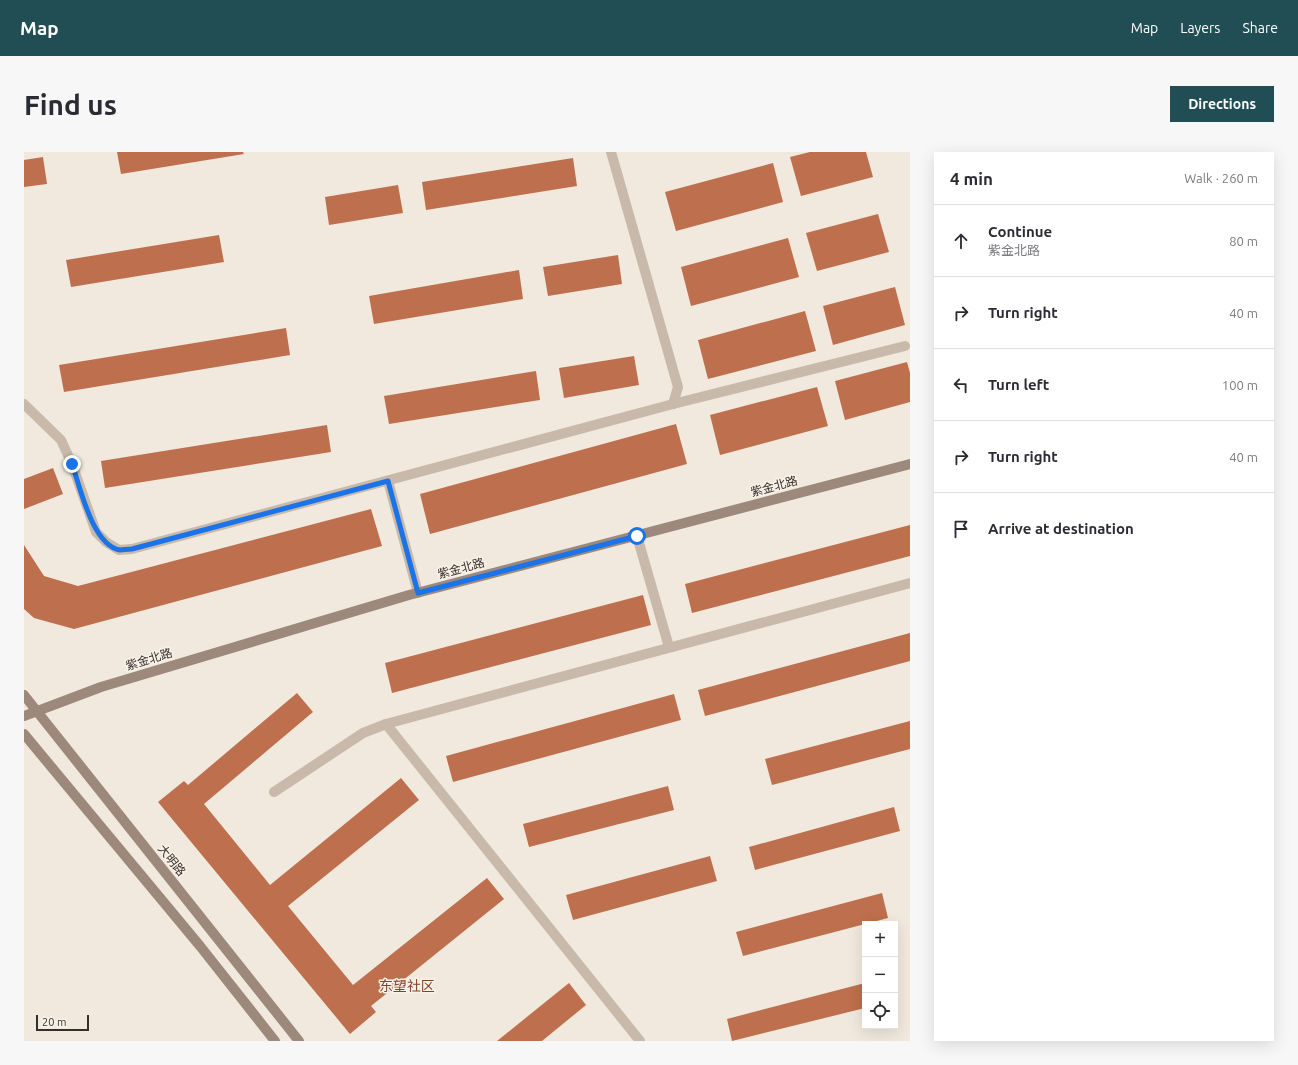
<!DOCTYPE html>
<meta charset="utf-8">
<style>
:root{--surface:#fff;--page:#f7f7f7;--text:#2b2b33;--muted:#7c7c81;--line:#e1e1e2;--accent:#214e55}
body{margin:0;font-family:Ubuntu,"Noto Sans SC",sans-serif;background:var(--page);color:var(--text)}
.controls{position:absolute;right:12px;bottom:12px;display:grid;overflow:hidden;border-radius:0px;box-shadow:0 4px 16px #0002}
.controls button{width:36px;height:36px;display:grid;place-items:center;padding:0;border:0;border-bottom:1px solid var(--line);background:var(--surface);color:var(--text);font:20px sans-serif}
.scale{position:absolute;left:12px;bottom:10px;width:53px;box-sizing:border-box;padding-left:4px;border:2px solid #362e29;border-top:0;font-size:11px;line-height:14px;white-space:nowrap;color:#362e29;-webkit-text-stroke:3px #f8f2e9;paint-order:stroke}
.stop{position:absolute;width:12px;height:12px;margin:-9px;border:3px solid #1a73e8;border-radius:50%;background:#fff}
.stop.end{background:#1a73e8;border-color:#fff;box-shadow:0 1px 4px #0008}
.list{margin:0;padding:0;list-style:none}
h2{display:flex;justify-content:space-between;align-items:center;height:52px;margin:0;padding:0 16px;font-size:17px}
h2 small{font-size:13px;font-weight:400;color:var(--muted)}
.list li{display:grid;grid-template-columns:26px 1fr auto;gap:12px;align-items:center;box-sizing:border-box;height:72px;padding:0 16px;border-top:1px solid var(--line)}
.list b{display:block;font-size:15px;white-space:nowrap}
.list p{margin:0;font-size:13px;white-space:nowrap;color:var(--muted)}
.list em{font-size:13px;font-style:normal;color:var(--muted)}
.icon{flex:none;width:22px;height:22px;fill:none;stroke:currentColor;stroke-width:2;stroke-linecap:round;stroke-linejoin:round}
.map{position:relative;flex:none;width:886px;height:889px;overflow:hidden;border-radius:0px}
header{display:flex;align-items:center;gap:24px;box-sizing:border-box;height:56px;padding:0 20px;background:var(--accent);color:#fff}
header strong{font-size:19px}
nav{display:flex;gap:22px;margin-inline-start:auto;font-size:14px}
.intro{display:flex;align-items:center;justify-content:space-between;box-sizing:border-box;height:96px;padding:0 24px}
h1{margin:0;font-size:28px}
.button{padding:10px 18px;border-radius:0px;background:var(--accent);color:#fff;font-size:14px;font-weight:700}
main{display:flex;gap:24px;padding:0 24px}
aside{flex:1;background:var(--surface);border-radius:0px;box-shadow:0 4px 16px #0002}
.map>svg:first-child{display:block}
.building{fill:#be6f4e}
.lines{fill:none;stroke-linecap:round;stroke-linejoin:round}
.lane{stroke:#c8b9aa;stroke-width:10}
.secondary{stroke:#9c897b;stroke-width:10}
.route{stroke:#1a73e8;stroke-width:5}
.labels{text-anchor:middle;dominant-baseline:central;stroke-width:3;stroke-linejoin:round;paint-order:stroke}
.street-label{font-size:12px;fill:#362e29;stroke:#f8f2e9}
.quarter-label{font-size:14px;fill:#804127;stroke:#f8f2e9}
</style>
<header>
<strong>Map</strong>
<nav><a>Map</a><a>Layers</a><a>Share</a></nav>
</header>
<div class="intro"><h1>Find us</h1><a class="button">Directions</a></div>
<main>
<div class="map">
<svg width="886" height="889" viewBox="0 0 886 889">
<rect width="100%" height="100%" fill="#f1e9dd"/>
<g class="building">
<polygon points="93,0 219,0 220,2 97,22"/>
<polygon points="786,0 842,0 849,25 777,44 766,5"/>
<polygon points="19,5 23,32 0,35 0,8"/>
<polygon points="549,6 553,34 402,58 398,30"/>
<polygon points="749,11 759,50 652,79 641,40"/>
<polygon points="374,33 379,61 305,73 301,45"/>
<polygon points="854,62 865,100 793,119 782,81"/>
<polygon points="195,83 200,110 47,135 42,108"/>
<polygon points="764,86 775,125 667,154 657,115"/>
<polygon points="594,103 598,132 524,144 519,115"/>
<polygon points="495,118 499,147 350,172 345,144"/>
<polygon points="871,135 881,173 809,193 799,154"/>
<polygon points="781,159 792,199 684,227 674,188"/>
<polygon points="262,176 266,203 40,240 35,213"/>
<polygon points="610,204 615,233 540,246 535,216"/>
<polygon points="883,210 886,221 886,250 821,268 811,229"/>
<polygon points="512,219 516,248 365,272 360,244"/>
<polygon points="793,235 804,274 696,303 686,263"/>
<polygon points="652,272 663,312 406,382 396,342"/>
<polygon points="303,273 307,300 81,336 77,309"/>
<polygon points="29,316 39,342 0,357 0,327"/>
<polygon points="347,357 358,394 50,477 10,466 0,457 0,393 20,424 54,434"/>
<polygon points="886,373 886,404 668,461 661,432"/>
<polygon points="619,443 627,473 368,541 361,511"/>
<polygon points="886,481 886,509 681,564 674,538"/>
<polygon points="273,541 289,560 180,652 246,733 377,626 395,648 264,754 329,833 463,726 480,747 347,854 352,860 326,882 134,650 160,629 164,633"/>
<polygon points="650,542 657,568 429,630 422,604"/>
<polygon points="886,569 886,597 748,633 741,607"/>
<polygon points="644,634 650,658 505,695 499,672"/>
<polygon points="870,655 876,679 731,718 725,695"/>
<polygon points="686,704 693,729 549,768 542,743"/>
<polygon points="858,741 864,766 719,804 712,780"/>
<polygon points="545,831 562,853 518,889 473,889"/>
<polygon points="841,831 841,856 708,889 703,867"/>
</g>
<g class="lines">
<g class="lane">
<polyline points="587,0 654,235 649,252"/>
<polyline points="0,252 37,288 48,312 72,380 82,390 95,398 108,397 649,252 881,194"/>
<polyline points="364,329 394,441"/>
<polyline points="613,384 645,495"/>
<polyline points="362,572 616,889"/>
<polyline points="250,640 339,581 362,572 886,431"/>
</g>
<g class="secondary">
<polyline points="0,543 275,889"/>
<polyline points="0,564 77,535 385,443 886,312"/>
<polyline points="0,582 176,794 251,889"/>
</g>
</g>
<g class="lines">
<path class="route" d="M48,312C56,334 68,393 96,398C99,398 104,397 108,397L364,329L394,441L613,384"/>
</g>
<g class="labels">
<g class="street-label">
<text transform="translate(750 334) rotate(-15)">紫金北路</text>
<text transform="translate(437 416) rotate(-15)">紫金北路</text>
<text transform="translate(125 507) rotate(-17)">紫金北路</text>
<text transform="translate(148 708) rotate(51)">大明路</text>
</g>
<g class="quarter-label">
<text x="383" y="834">东望社区</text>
</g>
</g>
</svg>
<div class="controls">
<button>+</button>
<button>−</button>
<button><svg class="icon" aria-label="locate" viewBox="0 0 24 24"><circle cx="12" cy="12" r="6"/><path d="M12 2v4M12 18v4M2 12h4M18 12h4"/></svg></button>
</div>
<div class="scale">20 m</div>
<div class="stop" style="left:613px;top:384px"></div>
<div class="stop end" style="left:48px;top:312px"></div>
</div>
<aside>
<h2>4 min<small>Walk · 260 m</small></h2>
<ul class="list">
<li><svg class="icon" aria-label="ahead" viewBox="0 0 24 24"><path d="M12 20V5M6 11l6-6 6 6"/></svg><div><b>Continue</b><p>紫金北路</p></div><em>80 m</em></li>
<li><svg class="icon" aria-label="right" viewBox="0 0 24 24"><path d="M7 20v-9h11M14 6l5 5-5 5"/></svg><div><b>Turn right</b></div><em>40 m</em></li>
<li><svg class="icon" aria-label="left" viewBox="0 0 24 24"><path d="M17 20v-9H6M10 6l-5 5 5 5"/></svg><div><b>Turn left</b></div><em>100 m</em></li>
<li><svg class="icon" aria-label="right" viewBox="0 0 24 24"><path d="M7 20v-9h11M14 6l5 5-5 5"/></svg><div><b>Turn right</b></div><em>40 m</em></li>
<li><svg class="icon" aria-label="arrive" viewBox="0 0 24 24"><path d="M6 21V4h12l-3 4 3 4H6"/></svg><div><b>Arrive at destination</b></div></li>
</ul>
</aside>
</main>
